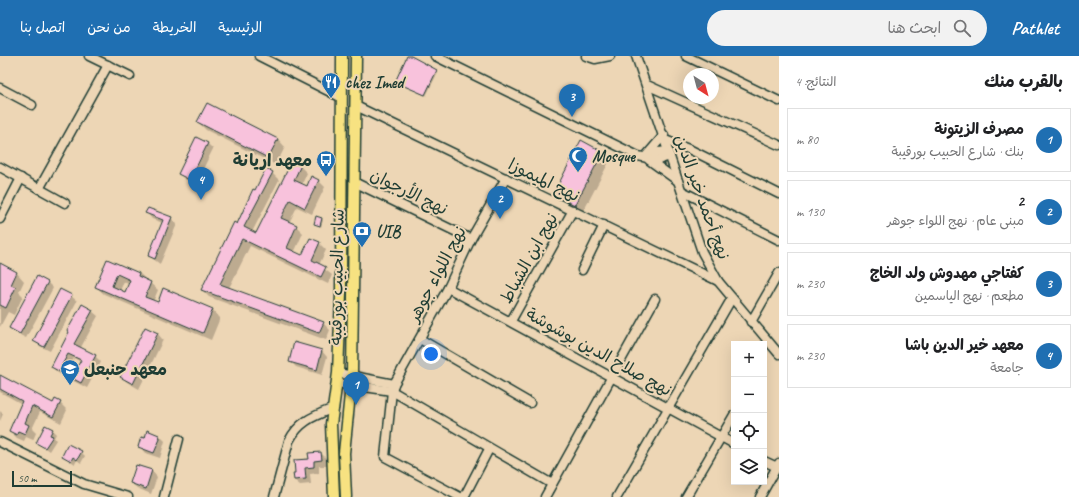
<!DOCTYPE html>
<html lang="ar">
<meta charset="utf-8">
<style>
:root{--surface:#fff;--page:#f2f2f2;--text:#202124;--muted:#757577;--line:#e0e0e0;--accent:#1f6fb2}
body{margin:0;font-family:Caveat,"Playpen Sans Arabic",sans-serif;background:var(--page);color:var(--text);direction:rtl}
.controls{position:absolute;right:12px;bottom:12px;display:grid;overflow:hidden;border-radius:0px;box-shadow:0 4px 16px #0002}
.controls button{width:36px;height:36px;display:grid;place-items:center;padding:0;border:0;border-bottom:1px solid var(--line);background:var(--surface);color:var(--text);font:20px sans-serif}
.compass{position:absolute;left:683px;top:12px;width:36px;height:36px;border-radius:50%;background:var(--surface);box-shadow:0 4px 16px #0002;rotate:144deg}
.scale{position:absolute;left:12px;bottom:10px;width:60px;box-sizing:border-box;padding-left:4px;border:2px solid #1f3d34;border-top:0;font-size:11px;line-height:14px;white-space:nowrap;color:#1f3d34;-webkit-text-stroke:3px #edd6b5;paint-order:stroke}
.you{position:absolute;left:431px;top:298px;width:14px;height:14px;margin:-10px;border:3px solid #fff;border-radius:50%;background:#1a73e8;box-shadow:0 0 0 6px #1a73e833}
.badge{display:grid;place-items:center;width:26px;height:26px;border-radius:50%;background:var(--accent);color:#fff;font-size:13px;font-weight:700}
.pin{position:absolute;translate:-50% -33px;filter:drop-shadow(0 1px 2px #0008)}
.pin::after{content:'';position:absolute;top:21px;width:14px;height:12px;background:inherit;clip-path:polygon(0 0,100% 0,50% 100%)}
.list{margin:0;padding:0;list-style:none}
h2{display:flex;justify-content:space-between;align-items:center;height:52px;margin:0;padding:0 16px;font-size:17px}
h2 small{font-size:13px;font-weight:400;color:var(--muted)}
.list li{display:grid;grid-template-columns:26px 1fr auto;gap:12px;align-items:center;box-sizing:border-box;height:64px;margin:0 8px 8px;padding:0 8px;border:1px solid var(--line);border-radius:0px}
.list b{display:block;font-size:15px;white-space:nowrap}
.list p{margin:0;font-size:13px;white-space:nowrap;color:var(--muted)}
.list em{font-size:13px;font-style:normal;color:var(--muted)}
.icon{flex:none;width:22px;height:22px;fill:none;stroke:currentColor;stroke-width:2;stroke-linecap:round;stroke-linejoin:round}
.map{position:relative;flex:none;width:779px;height:441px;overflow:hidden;direction:ltr}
header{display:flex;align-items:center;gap:24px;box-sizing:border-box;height:56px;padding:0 20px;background:var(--accent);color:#fff}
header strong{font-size:19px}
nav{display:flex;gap:22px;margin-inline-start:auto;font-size:14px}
.search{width:280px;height:36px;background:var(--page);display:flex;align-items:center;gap:10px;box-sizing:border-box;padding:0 14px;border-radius:22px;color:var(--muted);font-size:15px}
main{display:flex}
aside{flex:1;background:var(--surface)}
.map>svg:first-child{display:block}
.shadow{fill:#0003;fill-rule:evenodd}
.building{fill:#f8c2dc;stroke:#1f3d34;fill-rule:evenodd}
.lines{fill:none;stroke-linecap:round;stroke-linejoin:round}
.minor-casing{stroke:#1f3d34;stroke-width:11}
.major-casing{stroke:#1f3d34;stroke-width:13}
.minor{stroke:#edd6b5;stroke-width:8}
.major{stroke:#f7e281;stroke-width:10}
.labels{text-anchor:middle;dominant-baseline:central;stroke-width:4;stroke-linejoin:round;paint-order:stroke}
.poi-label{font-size:17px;font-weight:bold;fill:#1f3d34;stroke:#edd6b5;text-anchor:start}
.street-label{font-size:17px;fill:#1f3d34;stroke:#edd6b5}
</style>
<header>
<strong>Pathlet</strong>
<div class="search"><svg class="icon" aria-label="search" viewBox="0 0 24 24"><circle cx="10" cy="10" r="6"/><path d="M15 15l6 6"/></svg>ابحث هنا</div>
<nav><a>الرئيسية</a><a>الخريطة</a><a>من نحن</a><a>اتصل بنا</a></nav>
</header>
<main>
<aside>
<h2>بالقرب منك<small>النتائج: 4</small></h2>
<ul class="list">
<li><span class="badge">1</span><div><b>مصرف الزيتونة</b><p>بنك · شارع الحبيب بورقيبة</p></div><em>80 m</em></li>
<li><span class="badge">2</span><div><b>2</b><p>مبنى عام · نهج اللواء جوهر</p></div><em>130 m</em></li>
<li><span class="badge">3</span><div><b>كفتاجي مهدوش ولد الخاج</b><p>مطعم · نهج الياسمين</p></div><em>230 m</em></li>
<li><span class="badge">4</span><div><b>معهد خير الدين باشا</b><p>جامعة</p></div><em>230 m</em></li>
</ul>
</aside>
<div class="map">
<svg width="779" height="441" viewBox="0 0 779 441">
<rect width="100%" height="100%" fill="#edd6b5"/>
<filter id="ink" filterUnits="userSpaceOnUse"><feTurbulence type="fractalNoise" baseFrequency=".025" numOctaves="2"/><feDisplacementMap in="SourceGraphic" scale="8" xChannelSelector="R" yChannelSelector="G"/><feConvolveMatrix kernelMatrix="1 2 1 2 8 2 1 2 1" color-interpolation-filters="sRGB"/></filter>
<g filter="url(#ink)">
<g class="shadow">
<polygon points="408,0 438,16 426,40 398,27"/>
<polygon points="198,66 278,83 285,91 276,109 206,74"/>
<polygon points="207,87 213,93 195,129 185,123 179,118"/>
<polygon points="602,96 610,104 583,156 561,146 554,139"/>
<polygon points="300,110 307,117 302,128 307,131 318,124 325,131 312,158 297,151 289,167 296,170 303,177 294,197 302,201 319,187 326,194 319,209 332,219 328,228 250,190 229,232 323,267 330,274 326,284 209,241 202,234 255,136 272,117 279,124 252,176 257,178"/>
<polygon points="147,157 171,162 177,168 160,208 149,200 163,167 152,163"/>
<polygon points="322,163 323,164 321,171 315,168"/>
<path d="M108,204L139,217L150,227L158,234L153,246L158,248L164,234L213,254L220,262L211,284L104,238L96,231ZM124,225L130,228L126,237L120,235Z"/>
<polygon points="0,208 17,217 24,225 19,236 23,240 14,259 8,256 0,271"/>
<polygon points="48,227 53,232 26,282 16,277 10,271"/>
<polygon points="71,240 77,245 50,295 40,290 34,284"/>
<path d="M92,255L98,260L80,293L95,300L101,306L87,332L58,317L52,311L70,277ZM74,302L81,306L76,317L69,313Z"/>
<polygon points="146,272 158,278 163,284 139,333 127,326 121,321"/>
<polygon points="322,295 327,301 322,319 296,311 290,305"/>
<polygon points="0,320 54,348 60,347 67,354 61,367 40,356 32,373 36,377 33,384 26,381 24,385 17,382 10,375 22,348 0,336"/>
<polygon points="0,355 3,358 0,365"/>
<polygon points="52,374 56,378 54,382 56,384 49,395 38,387"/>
<polygon points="159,379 165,385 160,402 145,397 140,391 146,383"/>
<polygon points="81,396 85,400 81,407 77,404 75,408 63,400"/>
<polygon points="321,397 326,402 327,410 319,410 319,417 310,418 311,428 300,429 294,424 310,404"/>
<polygon points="152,415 157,421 151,438 137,432 131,427"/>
</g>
<g class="building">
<polygon points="407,0 411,0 437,14 425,39 395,26"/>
<polygon points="207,47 278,83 268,102 197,66"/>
<polygon points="196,81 208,87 190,124 178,118"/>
<polygon points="581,84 603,96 575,149 553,139"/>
<polygon points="292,105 301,109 294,124 307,130 311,120 319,124 305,152 290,144 281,162 297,169 287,192 302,199 310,182 320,186 312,204 326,211 321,221 242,183 220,228 324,266 319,277 201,234 234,166 237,168 253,133 255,134 266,112 273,116 244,171 256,177"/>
<polygon points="148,152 172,161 155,203 148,200 163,164 145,157"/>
<polygon points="316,160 322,162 320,170 314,168"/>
<path d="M107,203L139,217L138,220L151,226L145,241L158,246L163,232L213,253L203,277L95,231ZM117,218L130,224L125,236L112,230Z"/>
<polygon points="0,207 17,216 11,229 16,231 6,252 0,249"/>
<polygon points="37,220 48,226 20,278 9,272"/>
<polygon points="60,233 72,239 44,291 33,285"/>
<path d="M82,248L93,254L74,288L96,299L81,327L51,311L69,276L67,275ZM68,298L81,304L75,315L62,309Z"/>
<polygon points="145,271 158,277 133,328 120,321"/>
<polygon points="294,286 322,294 317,314 289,306"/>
<polygon points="0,319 53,347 55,343 61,346 53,361 32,350 25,367 29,369 25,378 18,375 17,379 9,375 22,345 0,333"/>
<polygon points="45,369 53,373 50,379 53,380 45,392 36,387"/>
<polygon points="147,374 159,379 160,383 154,397 138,391 141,381 145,382"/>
<polygon points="68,388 82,395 77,404 73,401 71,405 62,400"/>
<polygon points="321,396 322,404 314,405 314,411 305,412 306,423 294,424 293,417 295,417 294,404 309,403 308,397"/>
<polygon points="136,409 152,414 146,433 130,427"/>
</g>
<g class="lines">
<g class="minor-casing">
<g id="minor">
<polyline points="89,0 130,20"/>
<polyline points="259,0 342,42"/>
<polyline points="435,0 638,100 658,104 670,100"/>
<polyline points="586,0 595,3 610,0"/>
<polyline points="636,0 702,196 718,225 779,298"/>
<polyline points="686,0 779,45"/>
<polyline points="647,29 779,89"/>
<polyline points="0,32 32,49"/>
<polyline points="356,50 718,225"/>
<polyline points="665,84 691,94 779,138"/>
<polyline points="647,100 658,96 668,95"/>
<polyline points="645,101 664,79"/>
<polyline points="649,104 678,125"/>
<polyline points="0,111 65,147"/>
<polyline points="354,126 471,183"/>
<polyline points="39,133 108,9"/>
<polyline points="682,135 779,184"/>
<polyline points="0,163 21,122"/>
<polyline points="582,214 604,169"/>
<polyline points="448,232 734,388"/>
<polyline points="511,265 573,154"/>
<polyline points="751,266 779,217"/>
<polyline points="420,283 530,347"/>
<polyline points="338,317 394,328"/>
<polyline points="337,327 392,335 552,428"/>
<polyline points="0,386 84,428 128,441"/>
<polyline points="764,405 777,411"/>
<polyline points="164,441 179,383"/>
<path d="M274,441L289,385C299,365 314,360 334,352"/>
<polyline points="460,441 385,401 392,335 394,328 448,232 471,183 506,122"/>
<polyline points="464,441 489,393"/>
<polyline points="545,441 655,243"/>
<polyline points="617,441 732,242"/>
<polyline points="686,441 734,359"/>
<polyline points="760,441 779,407"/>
</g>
</g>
<g class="major-casing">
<g id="major">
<polyline points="334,441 331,368 338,317 341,238 342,0"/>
<polyline points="346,441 344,397 352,319 356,0"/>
</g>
</g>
<use href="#minor" class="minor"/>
<use href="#major" class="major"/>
</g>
</g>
<defs>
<g id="restaurant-pin" transform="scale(1)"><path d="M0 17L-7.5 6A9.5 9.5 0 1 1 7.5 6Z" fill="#1f6fb2" stroke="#edd6b5"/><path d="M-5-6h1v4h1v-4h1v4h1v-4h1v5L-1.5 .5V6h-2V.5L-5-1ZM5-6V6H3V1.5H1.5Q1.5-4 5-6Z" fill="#fff"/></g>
<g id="mosque-pin" transform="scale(1)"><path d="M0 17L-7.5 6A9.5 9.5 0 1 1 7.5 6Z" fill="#1f6fb2" stroke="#edd6b5"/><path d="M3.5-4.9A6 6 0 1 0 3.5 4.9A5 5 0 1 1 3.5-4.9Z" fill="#fff"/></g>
<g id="bus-pin" transform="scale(1)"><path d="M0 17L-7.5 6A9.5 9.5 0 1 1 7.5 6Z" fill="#1f6fb2" stroke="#edd6b5"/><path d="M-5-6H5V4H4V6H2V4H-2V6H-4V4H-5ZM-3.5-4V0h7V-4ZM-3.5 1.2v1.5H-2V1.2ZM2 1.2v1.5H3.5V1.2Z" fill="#fff"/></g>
<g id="bank-pin" transform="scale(1)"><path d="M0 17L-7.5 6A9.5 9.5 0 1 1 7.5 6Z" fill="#1f6fb2" stroke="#edd6b5"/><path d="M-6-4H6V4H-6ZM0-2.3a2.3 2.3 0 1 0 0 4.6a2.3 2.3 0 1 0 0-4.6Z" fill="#fff"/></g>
<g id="university-pin" transform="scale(1)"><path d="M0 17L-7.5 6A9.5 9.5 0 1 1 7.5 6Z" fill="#1f6fb2" stroke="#edd6b5"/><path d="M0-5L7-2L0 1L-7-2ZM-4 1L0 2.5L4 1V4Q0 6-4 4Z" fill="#fff"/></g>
</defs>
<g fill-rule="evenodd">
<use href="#restaurant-pin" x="331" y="26"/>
<use href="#mosque-pin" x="578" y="100"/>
<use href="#bus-pin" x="326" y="104"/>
<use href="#bank-pin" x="362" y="175"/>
<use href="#university-pin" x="70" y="313"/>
</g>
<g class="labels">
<g class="poi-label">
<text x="345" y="26">chez Imed</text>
<text x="592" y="100">Mosque</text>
<text x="312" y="104" text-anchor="end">معهد اريانة</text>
<text x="376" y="175">UIB</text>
<text x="84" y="313">معهد حنبعل</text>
</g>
<g class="street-label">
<text transform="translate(544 124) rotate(26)">نهج الميموزا</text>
<text transform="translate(409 136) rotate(26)">نهج الأرجوان</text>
<text transform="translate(702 141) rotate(70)">نهج أحمد خير الدين</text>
<text transform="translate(529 202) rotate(-61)">نهج ابن الشباط</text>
<text transform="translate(437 218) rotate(-62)">نهج اللواء جوهر</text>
<text transform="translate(337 221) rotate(-89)">شارع الحبيب بورقيبة</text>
<text transform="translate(599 296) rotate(29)">نهج صلاح الدين بوشوشة</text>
</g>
</g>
</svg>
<div class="controls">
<button>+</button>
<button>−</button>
<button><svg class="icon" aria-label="locate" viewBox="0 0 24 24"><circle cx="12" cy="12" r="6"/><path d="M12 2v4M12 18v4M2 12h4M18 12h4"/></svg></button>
<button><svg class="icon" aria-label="layers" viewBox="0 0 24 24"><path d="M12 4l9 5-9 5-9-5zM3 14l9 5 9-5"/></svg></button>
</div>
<svg class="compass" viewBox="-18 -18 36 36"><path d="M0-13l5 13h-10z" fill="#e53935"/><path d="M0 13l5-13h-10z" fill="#757577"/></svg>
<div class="scale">50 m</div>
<div class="you"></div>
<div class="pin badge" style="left:356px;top:349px">1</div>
<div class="pin badge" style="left:500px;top:163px">2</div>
<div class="pin badge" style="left:572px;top:61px">3</div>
<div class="pin badge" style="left:201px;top:144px">4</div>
</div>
</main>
